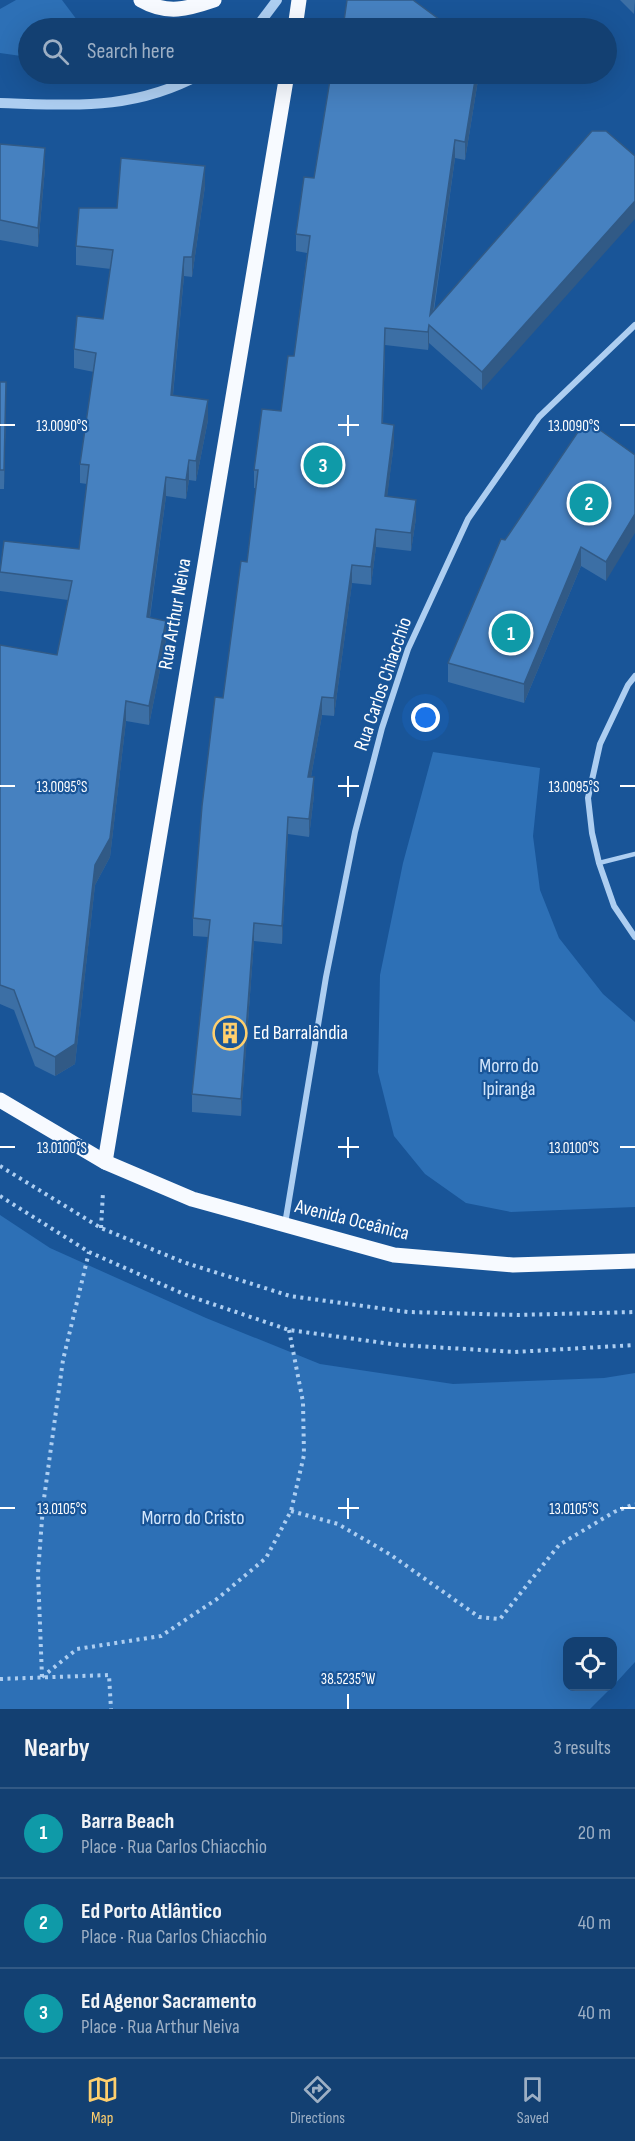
<!DOCTYPE html>
<meta charset="utf-8">
<style>
:root{--surface:#134072;--page:#204b7a;--text:#f1f3f6;--muted:#9dafc4;--line:#325984;--accent:#ffcf6d}
body{margin:0;font-family:"Sofia Sans Condensed",sans-serif;background:var(--page);color:var(--text)}
.controls{position:absolute;right:18px;bottom:18px;display:grid;overflow:hidden;border-radius:12px;box-shadow:0 6px 24px #0002}
.controls button{width:54px;height:54px;display:grid;place-items:center;padding:0;border:0;border-bottom:2px solid var(--line);background:var(--surface);color:var(--text);font:30px sans-serif}
.you{position:absolute;left:426px;top:718px;width:21px;height:21px;margin:-15px;border:4px solid #fff;border-radius:50%;background:#1a73e8;box-shadow:0 0 0 9px #1a73e833}
.badge{display:grid;place-items:center;width:39px;height:39px;border-radius:50%;background:var(--accent);color:#fff;font-size:20px;font-weight:700}
.pin{position:absolute;translate:-50% -50%;border:3px solid #fff;box-shadow:0 2px 6px #0006}
.list{margin:0;padding:0;list-style:none}
h2{display:flex;justify-content:space-between;align-items:center;height:78px;margin:0;padding:0 24px;font-size:26px}
h2 small{font-size:20px;font-weight:400;color:var(--muted)}
.list li{display:grid;grid-template-columns:39px 1fr auto;gap:18px;align-items:center;box-sizing:border-box;height:90px;padding:0 24px;border-top:2px solid var(--line)}
.list b{display:block;font-size:22px;white-space:nowrap}
.list p{margin:0;font-size:20px;white-space:nowrap;color:var(--muted)}
.list em{font-size:20px;font-style:normal;color:var(--muted)}
.icon{flex:none;width:33px;height:33px;fill:none;stroke:currentColor;stroke-width:2;stroke-linecap:round;stroke-linejoin:round}
.map{position:relative;flex:none;width:635px;height:1709px;overflow:hidden}
.search{position:absolute;background:var(--surface);box-shadow:0 6px 24px #0002;left:18px;right:18px;top:18px;height:66px;display:flex;align-items:center;gap:15px;box-sizing:border-box;padding:0 21px;border-radius:33px;color:var(--muted);font-size:22px}
.sheet{height:348px;background:var(--surface)}
nav{display:flex;justify-content:space-around;align-items:center;box-sizing:border-box;height:84px;border-top:2px solid var(--line);background:var(--surface);font-size:16px;color:var(--muted)}
nav a{display:grid;justify-items:center;gap:3px}
nav .on{color:var(--accent)}
.map>svg:first-child{display:block}
.green{fill:#2d70b6}
.lines{fill:none;stroke-linecap:round;stroke-linejoin:round}
.path{stroke:#adcef1;stroke-width:4;stroke-dasharray:3 4.5;stroke-linecap:butt}
.service{stroke:#adcef1;stroke-width:4.5}
.minor{stroke:#adcef1;stroke-width:6}
.tertiary{stroke:#adcef1;stroke-width:10}
.primary{stroke:#f7faff;stroke-width:15}
.wall{fill:#3c6fa5}
.shaded-wall{fill:#315a86}
.building{fill:#4681c0;stroke:#315a86;stroke-width:1.5}
.ticks{fill:none;stroke:#fff;stroke-width:2}
.labels{text-anchor:middle;dominant-baseline:central;stroke-width:4.5;stroke-linejoin:round;paint-order:stroke}
.street-label{font-size:20px;fill:#fff;stroke:#195598}
.poi-label{font-size:20px;fill:#fff;stroke:#195598;text-anchor:start}
.park-label{font-size:20px;fill:#d4e7fc;stroke:#195598}
.ticks-label{font-size:15px;text-anchor:middle;fill:#fff;stroke:#195598;stroke-width:4.5;stroke-linejoin:round;paint-order:stroke}
</style>
<div class="map">
<svg width="635" height="1709" viewBox="0 0 635 1709">
<rect width="100%" height="100%" fill="#195598"/>
<g class="green">
<polygon points="16,0 62,0 83,28 28,28 28,57 0,53 0,9"/>
<polygon points="433,752 540,768 533,836 540,890 559,938 603,994 635,1022 635,1207 511,1212 466,1203 425,1174 394,1136 378,1072 380,975 403,863"/>
<polygon points="0,1215 50,1248 206,1318 320,1364 453,1384 604,1378 635,1373 635,1662 613,1686 612,1642 568,1642 568,1686 612,1687 590,1709 0,1709"/>
</g>
<g class="lines">
<g class="path">
<polyline points="0,1166 101,1228 183,1262 290,1296 408,1312 517,1315 635,1312"/>
<polyline points="0,1196 89,1252 186,1295 289,1330 399,1345 515,1352 635,1345"/>
<polyline points="101,1228 103,1192"/>
<polyline points="291,1511 338,1524 391,1555 479,1617 500,1619 559,1545 614,1512 635,1504"/>
<polyline points="42,1677 77,1649 161,1636 217,1599 266,1558 291,1511 304,1455 303,1402 289,1330"/>
<polyline points="42,1677 38,1573 43,1506 63,1360 89,1252"/>
<polyline points="0,1679 109,1675 111,1709"/>
</g>
<polyline class="service" points="599,863 635,854"/>
<g class="minor">
<polyline points="635,676 628,685 600,744 588,798 592,833 599,863 614,906 635,937"/>
<polyline points="285,1224 326,977 355,832 382,728 408,649 468,519 539,417 635,325"/>
</g>
<g class="tertiary">
<polyline points="256,28 277,0"/>
<path d="M0,103C74,105 133,111 201,74"/>
</g>
<g class="primary">
<path d="M141,0C167,15 188,9 214,0"/>
<polyline points="295,28 299,0"/>
<polyline points="0,1100 105,1162 192,1199 394,1255 513,1265 635,1261"/>
<polyline points="105,1162 287,74"/>
</g>
</g>
<g class="wall">
<polygon points="620,0 635,0 634,14"/>
<polygon points="479,74 465,160 455,158 434,311 592,131 482,390 429,343 428,350 385,345 383,424 394,443 387,496 416,518 411,551 376,547 371,585 352,583 334,716 322,715 311,777 314,795 309,837 288,834 282,944 254,941 241,1116 192,1112 192,1094 208,937 193,936 193,918 223,698 247,562 256,488 254,488 254,470 281,411 294,356 307,253 296,251 296,234 314,178"/>
<polygon points="0,144 45,168 38,247 0,240"/>
<polygon points="205,186 192,277 184,276 173,395 208,420 196,481 189,480 186,499 166,496 150,618 166,640 149,725 126,721 110,857 95,885 75,1064 55,1076 35,1066 14,1010 0,1004 0,645 57,655 68,600 0,591 0,572 79,549 87,484 80,483 80,464 94,372 74,368 74,349 103,319 111,269 76,265 76,246 117,208"/>
<polygon points="0,382 6,402 4,489 0,489"/>
<polygon points="635,455 606,581 581,566 524,703 448,682 448,663 505,540"/>
</g>
<g class="shaded-wall">
<polygon points="476,74 479,74 465,160 465,142"/>
<polygon points="455,140 455,158 431,327 430,315"/>
<polygon points="45,148 45,168 38,247 38,228"/>
<polygon points="205,166 205,186 192,277 192,257"/>
<polygon points="635,201 635,219 482,390 482,372"/>
<polygon points="184,257 184,276 171,414 171,395"/>
<polygon points="429,325 429,343 428,350 428,332"/>
<polygon points="6,382 6,402 4,489 4,470"/>
<polygon points="208,400 208,420 196,481 196,461"/>
<polygon points="394,425 394,443 385,514 385,496"/>
<polygon points="189,460 189,480 186,499 186,480"/>
<polygon points="166,477 166,496 147,637 147,617"/>
<polygon points="416,500 416,518 411,551 411,533"/>
<polygon points="635,514 635,533 606,581 606,562"/>
<polygon points="376,529 376,547 371,585 371,567"/>
<polygon points="581,547 581,566 524,703 524,684"/>
<polygon points="352,565 352,583 334,716 334,698"/>
<polygon points="166,621 166,640 149,725 149,706"/>
<polygon points="322,697 322,715 308,794 308,777"/>
<polygon points="126,701 126,721 110,857 95,885 75,1064 55,1076 55,1057"/>
<polygon points="314,777 314,795 309,837 309,819"/>
<polygon points="288,817 288,834 282,944 282,926"/>
<polygon points="254,923 254,941 241,1116 241,1099"/>
</g>
<g class="building">
<polygon points="347,0 413,0 451,28 343,28"/>
<polygon points="331,74 476,74 465,142 455,140 430,315 592,131 606,131 635,156 635,201 482,372 429,325 428,332 385,328 382,423 394,425 385,496 416,500 411,533 376,529 371,567 352,565 334,698 322,697 308,777 314,777 309,819 288,817 282,926 254,923 241,1099 192,1094 210,920 193,918 202,806 215,697 223,698 241,561 247,562 258,470 254,470 262,409 281,411 288,356 294,356 310,236 296,234 304,177 314,178"/>
<polygon points="0,144 45,148 38,228 0,220"/>
<polygon points="121,158 205,166 192,257 184,257 171,395 208,400 196,461 189,460 186,480 166,477 147,617 166,621 149,706 126,701 110,838 95,865 75,1044 55,1057 35,1047 14,990 0,985 0,645 57,655 72,581 0,572 4,541 79,549 89,465 80,464 96,353 74,349 77,316 103,319 113,250 76,246 79,208 117,208"/>
<polygon points="0,382 6,382 4,470 0,470"/>
<polygon points="586,420 635,455 635,514 606,562 581,547 524,684 448,663 501,539 505,540"/>
</g>
<path class="ticks" d="M348,415V436M0,425H15M338,425H359M620,425H635M348,776V797M0,786H15M338,786H359M620,786H635M348,1137V1158M0,1147H15M338,1147H359M620,1147H635M348,1498V1519M0,1508H15M338,1508H359M620,1508H635M348,1694V1709"/>
<defs>
<g id="building-ring" transform="scale(1.725)"><circle r="9.5" fill="#195598" stroke="#ffcf6d" stroke-width="1.5"/><path d="M-4-6H4V6H1V3H-1V6H-4ZM-2.5-4.3h1.7v1.8h-1.7ZM.8-4.3h1.7v1.8H.8ZM-2.5-1h1.7V.8h-1.7ZM.8-1h1.7V.8H.8Z" fill="#ffcf6d"/></g>
</defs>
<g fill-rule="evenodd">
<use href="#building-ring" x="230" y="1033"/>
</g>
<g class="labels">
<g class="street-label">
<text transform="translate(175 614) rotate(-80)">Rua Arthur Neiva</text>
<text transform="translate(383 684) rotate(-71)">Rua Carlos Chiacchio</text>
<text transform="translate(352 1220) rotate(14)">Avenida Oceânica</text>
</g>
<g class="poi-label">
<text x="253" y="1033">Ed Barralândia</text>
</g>
<g class="park-label">
<text x="509" y="1066">Morro do<tspan x="509" dy="23">Ipiranga</tspan></text>
<text x="193" y="1518">Morro do Cristo</text>
</g>
</g>
<g class="ticks-label">
<text x="62" y="431">13.0090°S</text>
<text x="574" y="431">13.0090°S</text>
<text x="62" y="792">13.0095°S</text>
<text x="574" y="792">13.0095°S</text>
<text x="62" y="1153">13.0100°S</text>
<text x="574" y="1153">13.0100°S</text>
<text x="62" y="1514">13.0105°S</text>
<text x="574" y="1514">13.0105°S</text>
<text x="348" y="1684">38.5235°W</text>
</g>
</svg>
<div class="controls">
<button><svg class="icon" aria-label="locate" viewBox="0 0 24 24"><circle cx="12" cy="12" r="6"/><path d="M12 2v4M12 18v4M2 12h4M18 12h4"/></svg></button>
</div>
<div class="you"></div>
<div class="pin badge" style="left:511px;top:633px;background:#0f9aa8">1</div>
<div class="pin badge" style="left:589px;top:503px;background:#0f9aa8">2</div>
<div class="pin badge" style="left:323px;top:465px;background:#0f9aa8">3</div>
<div class="search"><svg class="icon" aria-label="search" viewBox="0 0 24 24"><circle cx="10" cy="10" r="6"/><path d="M15 15l6 6"/></svg>Search here</div>
</div>
<section class="sheet">
<h2>Nearby<small>3 results</small></h2>
<ul class="list">
<li><span class="badge" style="background:#0f9aa8">1</span><div><b>Barra Beach</b><p>Place · Rua Carlos Chiacchio</p></div><em>20 m</em></li>
<li><span class="badge" style="background:#0f9aa8">2</span><div><b>Ed Porto Atlântico</b><p>Place · Rua Carlos Chiacchio</p></div><em>40 m</em></li>
<li><span class="badge" style="background:#0f9aa8">3</span><div><b>Ed Agenor Sacramento</b><p>Place · Rua Arthur Neiva</p></div><em>40 m</em></li>
</ul>
</section>
<nav>
<a class="on"><svg class="icon" aria-label="map" viewBox="0 0 24 24"><path d="M3 6l6-2 6 2 6-2v14l-6 2-6-2-6 2zM9 4v14M15 6v14"/></svg>Map</a>
<a><svg class="icon" aria-label="directions" viewBox="0 0 24 24"><path d="M12 3l9 9-9 9-9-9zM9 14v-3h6M13 9l2 2-2 2"/></svg>Directions</a>
<a><svg class="icon" aria-label="saved" viewBox="0 0 24 24"><path d="M7 4h10v16l-5-4-5 4z"/></svg>Saved</a>
</nav>
